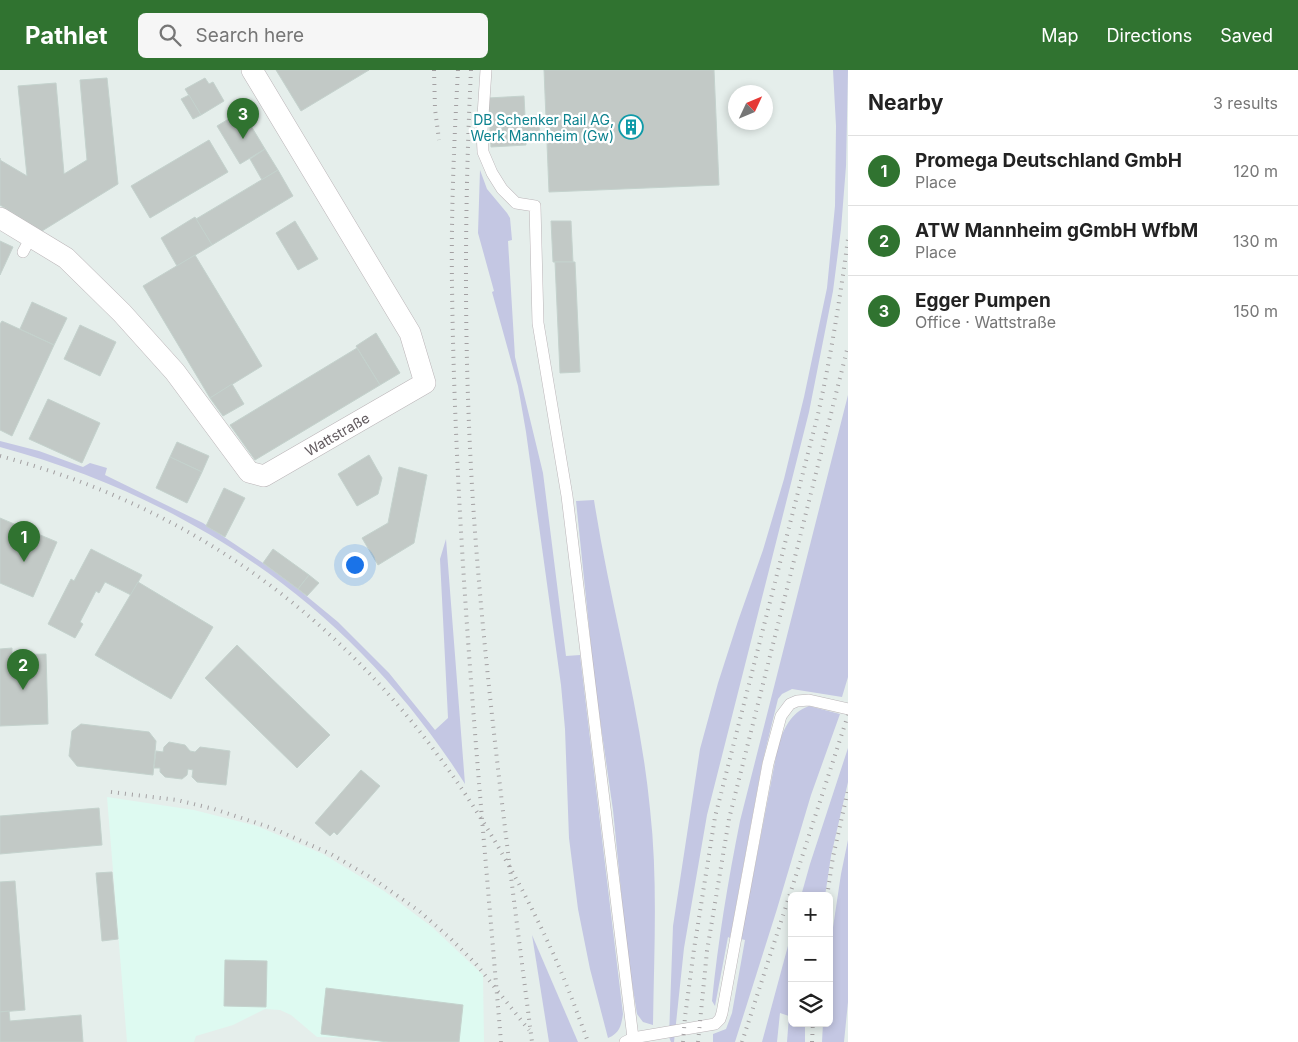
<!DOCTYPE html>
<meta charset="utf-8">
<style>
:root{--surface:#fff;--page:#f6f6f6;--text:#222;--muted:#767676;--line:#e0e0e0;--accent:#307330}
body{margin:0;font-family:Inter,sans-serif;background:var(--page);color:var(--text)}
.controls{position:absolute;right:15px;bottom:15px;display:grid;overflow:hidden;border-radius:8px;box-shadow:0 2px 8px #0003}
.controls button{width:45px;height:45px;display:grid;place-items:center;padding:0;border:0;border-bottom:1px solid var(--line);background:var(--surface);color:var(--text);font:25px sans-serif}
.compass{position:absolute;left:728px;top:15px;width:45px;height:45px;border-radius:50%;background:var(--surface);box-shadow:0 2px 8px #0003;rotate:46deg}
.you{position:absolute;left:354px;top:494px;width:18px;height:18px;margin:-12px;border:4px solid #fff;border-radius:50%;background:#1a73e8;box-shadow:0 0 0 8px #1a73e833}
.badge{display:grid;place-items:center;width:32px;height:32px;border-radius:50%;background:var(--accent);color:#fff;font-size:16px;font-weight:700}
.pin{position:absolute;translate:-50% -41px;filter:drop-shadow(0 1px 2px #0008)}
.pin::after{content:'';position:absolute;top:26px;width:18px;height:15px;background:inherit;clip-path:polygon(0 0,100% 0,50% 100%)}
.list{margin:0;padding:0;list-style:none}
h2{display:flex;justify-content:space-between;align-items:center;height:65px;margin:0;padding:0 20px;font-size:21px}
h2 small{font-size:16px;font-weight:400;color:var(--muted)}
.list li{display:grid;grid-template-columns:32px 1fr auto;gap:15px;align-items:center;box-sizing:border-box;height:70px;padding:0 20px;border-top:1px solid var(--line)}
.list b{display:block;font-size:19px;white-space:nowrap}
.list p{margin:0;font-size:16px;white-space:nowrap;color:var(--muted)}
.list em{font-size:16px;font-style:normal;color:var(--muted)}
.icon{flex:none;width:28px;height:28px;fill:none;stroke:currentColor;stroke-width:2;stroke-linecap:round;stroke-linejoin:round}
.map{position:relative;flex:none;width:848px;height:972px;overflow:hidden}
header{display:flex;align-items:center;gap:30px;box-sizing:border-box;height:70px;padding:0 25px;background:var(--accent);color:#fff}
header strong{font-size:24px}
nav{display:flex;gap:28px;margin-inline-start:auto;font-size:18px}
.search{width:350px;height:45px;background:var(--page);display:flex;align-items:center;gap:12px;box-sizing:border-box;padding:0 18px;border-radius:8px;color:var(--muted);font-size:19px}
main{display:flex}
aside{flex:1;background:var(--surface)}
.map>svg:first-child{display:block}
.commercial{fill:#defaf1}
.green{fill:#c4c7e3}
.building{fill:#c2c9c6;stroke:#c4d2cd}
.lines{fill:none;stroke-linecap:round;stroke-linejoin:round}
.service-casing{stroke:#bbb5b8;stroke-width:12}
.minor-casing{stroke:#bbb5b8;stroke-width:22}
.service{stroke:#fff;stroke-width:11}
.minor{stroke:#fff;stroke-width:21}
.rail{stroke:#a3a0a2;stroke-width:4;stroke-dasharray:1 6;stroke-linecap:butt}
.labels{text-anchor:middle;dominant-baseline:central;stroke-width:4.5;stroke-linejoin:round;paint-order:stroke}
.culture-label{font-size:14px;fill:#0d838f;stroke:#fff;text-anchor:end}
.street-label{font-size:14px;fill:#645d61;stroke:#fff}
</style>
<header>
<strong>Pathlet</strong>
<div class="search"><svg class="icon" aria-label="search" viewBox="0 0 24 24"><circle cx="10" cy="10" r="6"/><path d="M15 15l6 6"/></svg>Search here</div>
<nav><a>Map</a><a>Directions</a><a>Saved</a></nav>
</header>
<main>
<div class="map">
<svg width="848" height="972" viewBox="0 0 848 972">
<rect width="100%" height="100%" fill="#e5eeeb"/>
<polygon class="commercial" points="107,727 194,740 257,756 323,784 384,821 432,857 483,905 484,972 377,972 362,968 317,967 291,945 280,940 265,939 233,955 196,966 194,972 127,972"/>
<g class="green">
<polygon points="833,0 848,0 846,96 841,159 833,221 809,342 707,745 684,878 674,972 671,972 669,967 673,856 700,679 718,613 738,551 763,480 784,409 804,327 827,218 835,136 836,56"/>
<path d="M480,100L487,119L507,143L510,148L512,170L508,171L515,287L543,403L566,586L580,585L623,944C621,956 620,963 608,968L590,899L578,839L569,768L565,659L561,615L526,362L518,316L492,222L494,221L478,163Z"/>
<path d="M848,325V607L842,627L792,619L782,624L778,629L762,694L730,868L728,867L715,936L712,931C718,871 728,811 740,751Z"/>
<path d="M0,371L39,381L83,397L90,393L107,398L105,405L203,453L263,493L298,519L338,552L389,603L435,660L448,648L440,489L446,469L465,714C356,542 196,430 0,377Z"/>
<path d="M594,430C610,534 640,635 650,739C658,810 654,883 653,955L643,952L637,944L627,882L613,740L595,615L576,431Z"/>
<path d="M809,636L840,644L811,725L777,839L735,972H713V964L726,959L732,943L745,870L741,869L778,676C784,659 790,643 809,636Z"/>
<polygon points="848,678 848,712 831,786 825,826 801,826 810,794"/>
<polygon points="848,770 848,932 844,972 822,972 823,953 829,953 829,884 841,804"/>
<polygon points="792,861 792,953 805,953 805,972 787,972 789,946 780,943 777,972 762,972"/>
<polygon points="532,865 578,972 549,972"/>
</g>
<g class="building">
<polygon points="276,0 369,0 301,41"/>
<polygon points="544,0 714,0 719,115 549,122"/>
<polygon points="107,8 118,114 42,161 0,135 0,88 0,90 27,106 18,16 56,13 64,104 87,90 80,10"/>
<polygon points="205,8 209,14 213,12 224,31 201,45 185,19"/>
<polygon points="189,25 201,45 193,49 181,29"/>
<polygon points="524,26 525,46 539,45 540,70 526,71 526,75 491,77 488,28"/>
<polygon points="242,41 265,79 240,94 217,56"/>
<polygon points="209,70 228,102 150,148 131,116"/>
<polygon points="265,79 278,100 262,110 250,89"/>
<polygon points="278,100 293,126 212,175 196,149"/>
<polygon points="195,147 212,175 177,196 161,168"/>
<polygon points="295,151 318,189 298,200 276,163"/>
<polygon points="551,151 571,151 573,192 553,192"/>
<polygon points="0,171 13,177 0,205"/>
<polygon points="195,185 262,296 210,328 143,216"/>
<polygon points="555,192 575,192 580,302 560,303"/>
<polygon points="32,232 67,248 54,275 20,259"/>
<polygon points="2,251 54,275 12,366 0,360 0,254"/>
<polygon points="80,255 116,272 100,306 64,289"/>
<polygon points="376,263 400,303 380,315 356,276"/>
<polygon points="357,278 380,315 255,390 230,355"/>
<polygon points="232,314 244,334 223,346 210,328"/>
<polygon points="48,329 100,353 82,393 29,369"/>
<polygon points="177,372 209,386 202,402 170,387"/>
<polygon points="369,385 382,408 378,424 357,436 338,404"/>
<polygon points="170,387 202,402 187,433 156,418"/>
<polygon points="399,397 427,405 414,473 378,495 362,468 388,453"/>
<polygon points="224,418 245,428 225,467 206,456"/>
<polygon points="0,448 57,472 33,527 0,513"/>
<polygon points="91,479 142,505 131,525 105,512 99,523 96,521 80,552 83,554 75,568 48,554 71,509 74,511"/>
<polygon points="273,479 309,505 298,519 263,493"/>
<polygon points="309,505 319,513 307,526 298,519"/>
<polygon points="138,512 213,557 171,629 95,585"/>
<polygon points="237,575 330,665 297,698 205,608"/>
<polygon points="12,578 12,585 46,584 48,654 0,656 0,579"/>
<polygon points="81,654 149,662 156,671 153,705 77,696 69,686 72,661"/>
<polygon points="169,672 185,675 190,681 195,682 200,677 230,681 226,715 197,712 192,707 193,700 188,699 187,705 182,709 165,707 160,702 160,698 154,698 156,681 163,682 164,677"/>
<polygon points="361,700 380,716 337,765 334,762 330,766 315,753"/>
<polygon points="99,738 102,775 0,784 0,746"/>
<polygon points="112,802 118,869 102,871 96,803"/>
<polygon points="15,811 25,940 0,942 0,812"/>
<polygon points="225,890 267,891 266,937 224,936"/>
<polygon points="326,918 463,935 459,972 388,972 321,964"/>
<polygon points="9,941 10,951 81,945 83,972 0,972 0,942"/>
</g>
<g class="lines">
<g class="service-casing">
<g id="service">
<polyline points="486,0 482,61 483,82 492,103 502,119 516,133 535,136 538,253 567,426 633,968"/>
<polyline points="23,182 31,167"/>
<polyline points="625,972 633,968 715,954 720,949 722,943 768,694 781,646 790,634 797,631 809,630 848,639"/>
</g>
</g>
<g class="minor-casing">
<polyline id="minor" points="0,148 66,188 122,243 175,302 249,402 264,406 425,313 410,263 252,0"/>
</g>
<use href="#service" class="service"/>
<use href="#minor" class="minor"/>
<g class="rail">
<polyline points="434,0 435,39 439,70"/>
<path d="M458,0C454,72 451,144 452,215C455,468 480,720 501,972"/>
<path d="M471,0C463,166 464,334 478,500C491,657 512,815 532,972"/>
<path d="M0,386C266,457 441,637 553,883C566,912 577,942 588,972"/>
<polyline points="111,722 177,730 214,739 272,758 331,784 375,810 419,841 450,868 476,894 529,960"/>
<polyline points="827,826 833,787 848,720"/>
<path d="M683,972L685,947L694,879L715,747L818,344C831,286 840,228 848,169"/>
<polyline points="698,972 707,881 729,749 848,276"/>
<polyline points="742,972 848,645"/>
<polyline points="812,972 813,953"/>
</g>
</g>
<defs>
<g id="building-ring" transform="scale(1.25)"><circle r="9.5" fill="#fff" stroke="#0f9aa8" stroke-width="1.5"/><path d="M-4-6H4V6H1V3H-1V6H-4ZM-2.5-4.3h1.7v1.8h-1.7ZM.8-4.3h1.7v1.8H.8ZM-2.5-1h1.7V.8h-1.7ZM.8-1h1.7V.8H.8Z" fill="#0f9aa8"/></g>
</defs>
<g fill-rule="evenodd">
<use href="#building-ring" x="631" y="57"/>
</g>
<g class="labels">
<g class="culture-label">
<text x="614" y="49">DB Schenker Rail AG,<tspan x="614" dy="16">Werk Mannheim (Gw)</tspan></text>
</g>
<g class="street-label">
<text transform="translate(337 364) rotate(-30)">Wattstraße</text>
</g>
</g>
</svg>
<div class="controls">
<button>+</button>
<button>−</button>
<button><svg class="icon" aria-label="layers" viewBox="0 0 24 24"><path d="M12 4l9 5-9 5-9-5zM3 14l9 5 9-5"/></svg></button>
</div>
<svg class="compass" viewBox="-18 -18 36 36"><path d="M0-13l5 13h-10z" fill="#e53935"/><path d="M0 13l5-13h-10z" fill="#767676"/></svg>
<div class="you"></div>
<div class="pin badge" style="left:24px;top:492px">1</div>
<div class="pin badge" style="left:23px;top:620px">2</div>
<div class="pin badge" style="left:243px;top:69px">3</div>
</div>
<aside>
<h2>Nearby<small>3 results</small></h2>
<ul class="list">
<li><span class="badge">1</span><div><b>Promega Deutschland GmbH</b><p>Place</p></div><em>120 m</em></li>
<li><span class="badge">2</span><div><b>ATW Mannheim gGmbH WfbM</b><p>Place</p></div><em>130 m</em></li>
<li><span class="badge">3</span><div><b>Egger Pumpen</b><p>Office · Wattstraße</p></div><em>150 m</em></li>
</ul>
</aside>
</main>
